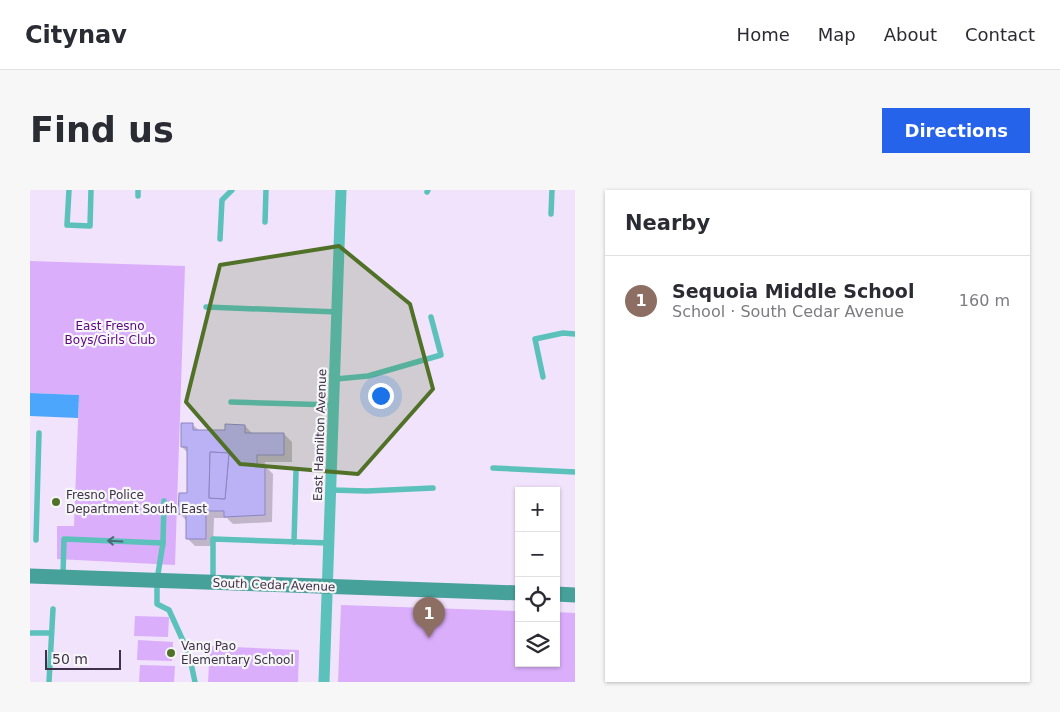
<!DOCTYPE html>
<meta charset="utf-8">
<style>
:root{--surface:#fff;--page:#f7f7f7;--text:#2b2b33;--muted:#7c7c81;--line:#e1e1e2;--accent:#2563eb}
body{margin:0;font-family:"DejaVu Sans",sans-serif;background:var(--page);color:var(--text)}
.controls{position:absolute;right:15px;bottom:15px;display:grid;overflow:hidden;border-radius:0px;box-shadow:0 1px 4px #0004}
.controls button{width:45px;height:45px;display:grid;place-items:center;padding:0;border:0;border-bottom:1px solid var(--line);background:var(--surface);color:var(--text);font:25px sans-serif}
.scale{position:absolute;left:15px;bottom:12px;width:76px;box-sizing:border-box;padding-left:5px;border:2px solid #3f314a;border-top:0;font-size:14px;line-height:18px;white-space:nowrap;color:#3f314a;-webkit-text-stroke:4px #f6f6f6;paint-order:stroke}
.you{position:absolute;left:350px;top:205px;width:18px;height:18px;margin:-12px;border:4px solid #fff;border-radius:50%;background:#1a73e8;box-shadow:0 0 0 8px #1a73e833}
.badge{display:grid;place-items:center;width:32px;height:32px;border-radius:50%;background:var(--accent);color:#fff;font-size:16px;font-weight:700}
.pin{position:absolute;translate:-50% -41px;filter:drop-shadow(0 1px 2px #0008)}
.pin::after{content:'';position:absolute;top:26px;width:18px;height:15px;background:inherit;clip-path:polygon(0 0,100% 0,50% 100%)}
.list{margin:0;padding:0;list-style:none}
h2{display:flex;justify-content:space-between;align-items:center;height:65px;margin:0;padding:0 20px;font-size:21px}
h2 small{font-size:16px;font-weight:400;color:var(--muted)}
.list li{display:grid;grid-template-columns:32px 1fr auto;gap:15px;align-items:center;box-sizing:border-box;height:90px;padding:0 20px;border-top:1px solid var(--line)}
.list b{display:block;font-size:19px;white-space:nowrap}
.list p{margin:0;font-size:16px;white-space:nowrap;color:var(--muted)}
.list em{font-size:16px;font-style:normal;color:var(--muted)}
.icon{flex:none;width:28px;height:28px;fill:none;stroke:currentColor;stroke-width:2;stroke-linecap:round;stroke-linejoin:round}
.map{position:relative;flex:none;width:545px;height:492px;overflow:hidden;border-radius:0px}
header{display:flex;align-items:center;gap:30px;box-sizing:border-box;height:70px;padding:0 25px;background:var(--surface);border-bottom:1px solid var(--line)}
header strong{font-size:24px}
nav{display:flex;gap:28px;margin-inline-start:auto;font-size:18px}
.intro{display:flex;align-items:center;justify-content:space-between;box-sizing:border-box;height:120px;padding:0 30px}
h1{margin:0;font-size:35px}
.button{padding:12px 22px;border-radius:0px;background:var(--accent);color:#fff;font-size:18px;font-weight:700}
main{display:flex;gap:30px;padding:0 30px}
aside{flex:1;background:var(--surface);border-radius:0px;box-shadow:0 1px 4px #0004}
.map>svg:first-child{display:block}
.green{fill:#daaefb}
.water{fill:#4ca6fb}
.shadow{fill:#0003}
.building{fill:#bbb2f5;stroke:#8d84c4;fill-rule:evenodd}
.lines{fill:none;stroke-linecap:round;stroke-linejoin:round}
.service{stroke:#5bc1ba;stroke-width:5.5}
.minor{stroke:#5bc1ba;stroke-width:11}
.secondary{stroke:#47a19b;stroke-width:15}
.oneway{stroke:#4a6b77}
.marked{fill:#507127;fill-opacity:0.2;stroke:#507127;stroke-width:4;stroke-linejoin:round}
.poi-dot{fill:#507127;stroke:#f6f6f6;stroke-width:2}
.labels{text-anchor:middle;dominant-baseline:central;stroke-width:4.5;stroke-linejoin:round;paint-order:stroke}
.park-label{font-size:12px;fill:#5c0684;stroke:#f6f6f6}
.street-label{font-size:12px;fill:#3f314a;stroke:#f6f6f6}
.poi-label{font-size:12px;fill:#3f314a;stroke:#f6f6f6;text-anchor:start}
</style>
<header>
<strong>Citynav</strong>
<nav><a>Home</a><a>Map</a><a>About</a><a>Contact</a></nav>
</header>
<div class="intro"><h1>Find us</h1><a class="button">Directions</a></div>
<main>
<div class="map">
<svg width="545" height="492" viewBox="0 0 545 492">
<rect width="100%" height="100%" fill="#f1e3fc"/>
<g class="green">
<polygon points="0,71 155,76 145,375 27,369 27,336 44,336 49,205 0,203"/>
<polygon points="311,415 489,421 489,473 526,473 526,422 545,423 545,492 308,492"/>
<polygon points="105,426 139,427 138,447 104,446"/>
<polygon points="108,450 143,452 142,471 107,470"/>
<polygon points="180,456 269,460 268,492 178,492"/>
<polygon points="110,475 145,476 144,492 109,492"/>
</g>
<polygon class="water" points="0,203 49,205 48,228 0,226"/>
<polygon class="shadow" points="163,235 170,241 196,242 215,236 223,244 254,244 262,252 262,272 235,272 235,276 243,284 242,332 203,334 197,328 184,328 183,356 165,356 157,348 157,331 150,324 158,304 159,264 152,257"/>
<g class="building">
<path d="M151,233H163V240H195V234L215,235V243H254V265H227V275H235V325L194,327V321H176V349H156V325L148,324L149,303H157V257H151ZM180,262L199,263L195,309L179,308Z"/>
<polygon points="180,262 199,263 195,309 179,308"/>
</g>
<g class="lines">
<g class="service">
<polyline points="39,0 37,35 60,36 61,0"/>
<polyline points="397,2 398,0"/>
<polyline points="108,6 108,0"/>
<polyline points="521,24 522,0"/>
<polyline points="235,32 236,0"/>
<polyline points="190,49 192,10 202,0"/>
<polyline points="176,117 308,122"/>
<polyline points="513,187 505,149 533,143 545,144"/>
<polyline points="306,189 338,186 411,165 401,127"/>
<polyline points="201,212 305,215"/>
<polyline points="463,278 545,282"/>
<polyline points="301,300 337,301 403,298"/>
<polyline points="134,311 133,353 127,390 127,414 139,420 159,464 165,492"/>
<polyline points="6,350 9,243"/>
<polyline points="264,352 266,281"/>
<polyline points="33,385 34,349 133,353"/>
<polyline points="183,392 183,349 299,353"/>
<polyline points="0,443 21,443"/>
<polyline points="19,492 23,419"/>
</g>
<polyline class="minor" points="294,492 311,0"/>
<g class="secondary">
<polyline points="0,386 489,403"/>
<polyline points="526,404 545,405"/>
</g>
</g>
<defs><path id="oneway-shaft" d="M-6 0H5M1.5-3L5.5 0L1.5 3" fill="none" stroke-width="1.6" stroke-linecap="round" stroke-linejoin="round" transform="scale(1.25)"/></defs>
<use class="oneway" href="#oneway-shaft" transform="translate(85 351) rotate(-177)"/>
<path class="marked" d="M309,56L380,114L403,199L328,284L210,274L156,212L190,75Z"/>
<g class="poi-dot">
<circle cx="26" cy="312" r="5"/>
<circle cx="141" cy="463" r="5"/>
</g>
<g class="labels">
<g class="park-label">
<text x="80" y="136">East Fresno<tspan x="80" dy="14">Boys/Girls Club</tspan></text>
</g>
<g class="street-label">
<text transform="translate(290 245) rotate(-88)">East Hamilton Avenue</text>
<text transform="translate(244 395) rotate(2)">South Cedar Avenue</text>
</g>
<g class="poi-label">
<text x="36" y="305">Fresno Police<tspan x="36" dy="14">Department South East</tspan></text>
<text x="151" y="456">Vang Pao<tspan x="151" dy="14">Elementary School</tspan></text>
</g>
</g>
</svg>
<div class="controls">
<button>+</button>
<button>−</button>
<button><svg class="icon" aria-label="locate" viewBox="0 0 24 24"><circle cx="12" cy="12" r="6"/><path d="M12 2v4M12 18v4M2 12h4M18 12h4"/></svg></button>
<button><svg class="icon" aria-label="layers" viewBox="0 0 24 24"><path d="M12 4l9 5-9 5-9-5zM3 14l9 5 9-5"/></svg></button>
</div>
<div class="scale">50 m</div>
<div class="you"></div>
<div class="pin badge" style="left:399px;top:448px;background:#8d6e63">1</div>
</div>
<aside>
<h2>Nearby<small></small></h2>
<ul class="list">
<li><span class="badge" style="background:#8d6e63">1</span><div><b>Sequoia Middle School</b><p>School · South Cedar Avenue</p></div><em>160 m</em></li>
</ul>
</aside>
</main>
